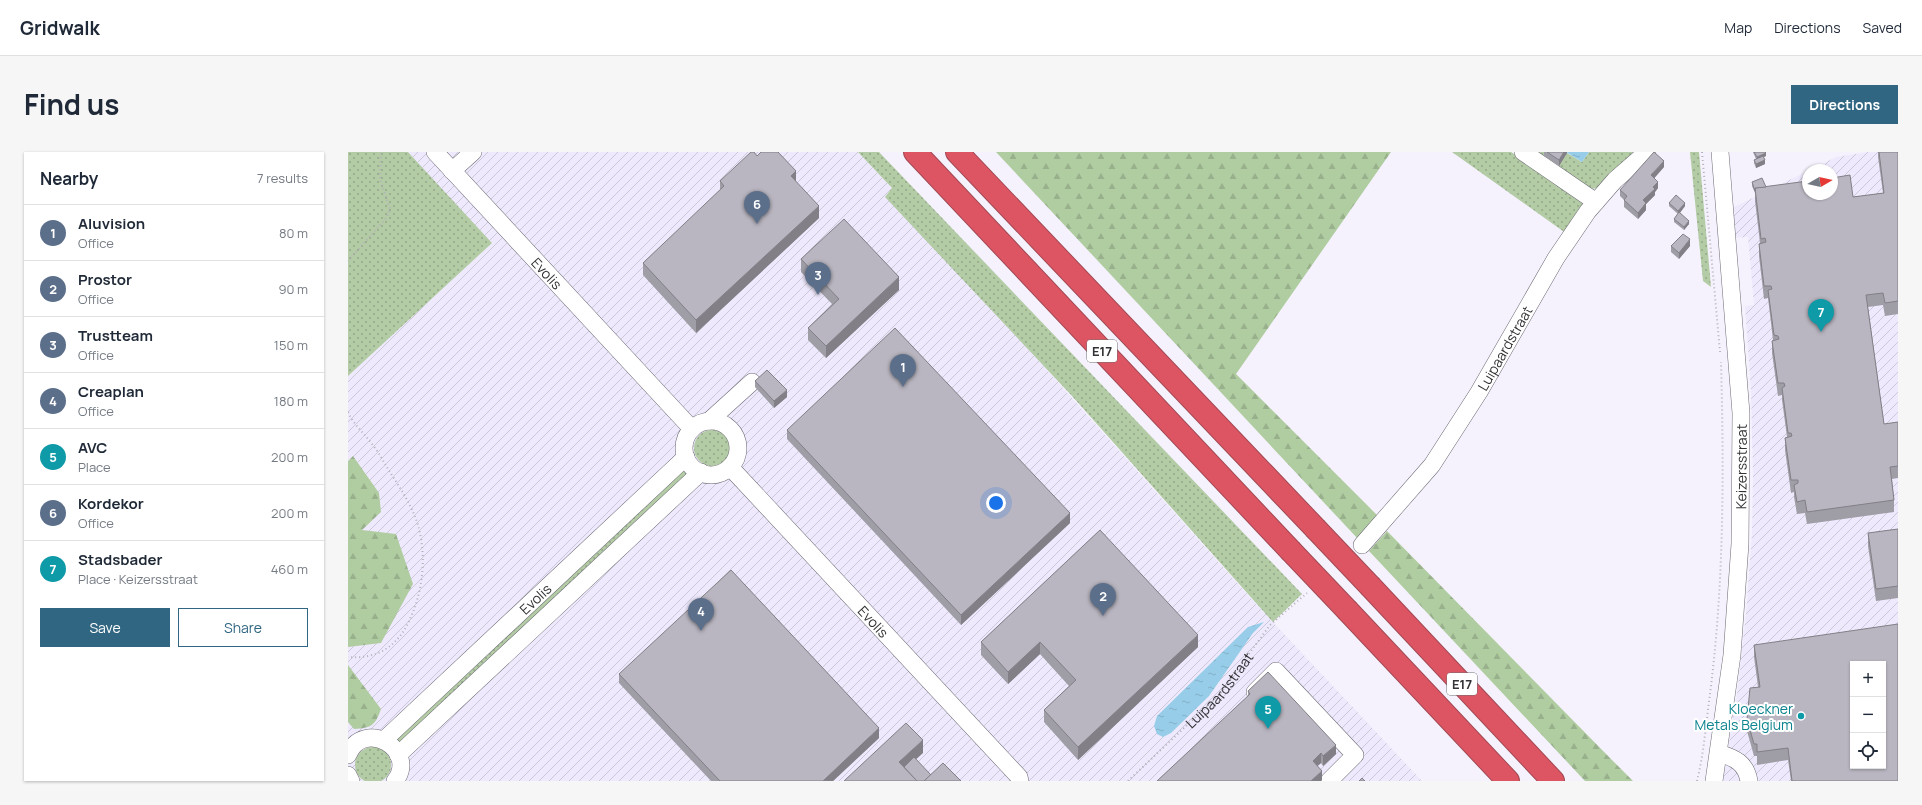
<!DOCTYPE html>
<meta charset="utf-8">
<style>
:root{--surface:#fff;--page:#f6f6f7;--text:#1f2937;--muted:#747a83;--line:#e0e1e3;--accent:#316682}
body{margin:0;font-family:Manrope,sans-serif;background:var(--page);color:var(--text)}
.controls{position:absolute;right:12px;bottom:12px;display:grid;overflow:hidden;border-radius:0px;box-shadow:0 1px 3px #0004}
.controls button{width:36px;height:36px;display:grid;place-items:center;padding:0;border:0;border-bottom:1px solid var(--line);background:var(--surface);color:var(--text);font:20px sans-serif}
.compass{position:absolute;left:1454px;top:12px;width:36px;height:36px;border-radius:50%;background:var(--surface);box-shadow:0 1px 3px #0004;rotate:81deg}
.you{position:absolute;left:648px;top:351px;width:14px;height:14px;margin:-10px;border:3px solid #fff;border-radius:50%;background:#1a73e8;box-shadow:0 0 0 6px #1a73e833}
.badge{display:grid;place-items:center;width:26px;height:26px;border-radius:50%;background:var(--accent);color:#fff;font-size:13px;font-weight:700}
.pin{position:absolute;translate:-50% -33px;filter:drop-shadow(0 1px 2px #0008)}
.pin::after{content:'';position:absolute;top:21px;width:14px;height:12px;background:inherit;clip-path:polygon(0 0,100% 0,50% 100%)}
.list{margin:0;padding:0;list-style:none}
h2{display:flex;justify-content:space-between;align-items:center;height:52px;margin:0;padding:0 16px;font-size:17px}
h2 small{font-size:13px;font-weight:400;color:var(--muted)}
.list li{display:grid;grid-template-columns:26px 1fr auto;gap:12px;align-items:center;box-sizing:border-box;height:56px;padding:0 16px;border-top:1px solid var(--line)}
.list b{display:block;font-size:15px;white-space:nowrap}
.list p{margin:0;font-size:13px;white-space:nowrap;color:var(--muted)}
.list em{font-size:13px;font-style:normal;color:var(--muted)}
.actions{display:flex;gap:8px;padding:12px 16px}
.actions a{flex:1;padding:9px 0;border:1px solid var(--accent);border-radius:0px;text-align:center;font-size:14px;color:var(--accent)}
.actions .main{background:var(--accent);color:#fff}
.icon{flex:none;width:22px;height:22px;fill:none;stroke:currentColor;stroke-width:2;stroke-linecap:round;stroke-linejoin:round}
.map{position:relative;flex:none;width:1550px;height:629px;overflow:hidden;border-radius:0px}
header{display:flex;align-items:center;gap:24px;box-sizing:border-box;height:56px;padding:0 20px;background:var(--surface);border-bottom:1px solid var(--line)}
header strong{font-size:19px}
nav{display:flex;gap:22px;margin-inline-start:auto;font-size:14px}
.intro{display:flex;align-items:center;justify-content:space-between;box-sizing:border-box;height:96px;padding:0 24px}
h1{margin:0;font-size:28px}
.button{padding:10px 18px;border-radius:0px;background:var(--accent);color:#fff;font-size:14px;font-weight:700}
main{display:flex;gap:24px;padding:0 24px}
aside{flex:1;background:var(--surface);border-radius:0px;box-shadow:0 1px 3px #0004}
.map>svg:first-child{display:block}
.industrial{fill:url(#industrial-furrows);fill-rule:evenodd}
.grass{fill:url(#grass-dots)}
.forest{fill:url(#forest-firs)}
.water{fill:url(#water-ripples)}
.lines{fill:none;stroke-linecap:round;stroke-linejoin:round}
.minor-casing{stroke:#6e6b75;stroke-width:18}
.highway-casing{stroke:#a24953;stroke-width:24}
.path{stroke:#b2b0b9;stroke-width:2;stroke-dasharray:1 3;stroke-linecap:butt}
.minor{stroke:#fff;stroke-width:17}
.highway{stroke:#dd5563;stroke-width:22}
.highway-bridge-casing{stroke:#a24953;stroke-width:24;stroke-linecap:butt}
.highway-bridge{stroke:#dd5563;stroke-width:22}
.wall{fill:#9f9da6}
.shaded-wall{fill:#827f87}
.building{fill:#b9b6c1;stroke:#827f87;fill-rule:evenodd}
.culture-dot{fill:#0f9aa8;stroke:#fff;stroke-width:1.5}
.labels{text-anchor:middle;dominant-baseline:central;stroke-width:4;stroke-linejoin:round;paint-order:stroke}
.shield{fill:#fff;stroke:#707072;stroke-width:1}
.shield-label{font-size:13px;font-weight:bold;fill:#333236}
.street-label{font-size:14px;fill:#333236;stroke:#fff}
.culture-label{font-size:14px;fill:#0d838f;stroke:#fff;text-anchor:end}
</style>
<header>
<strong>Gridwalk</strong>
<nav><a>Map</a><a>Directions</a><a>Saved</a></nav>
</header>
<div class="intro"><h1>Find us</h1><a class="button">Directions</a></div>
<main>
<aside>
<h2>Nearby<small>7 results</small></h2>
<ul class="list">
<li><span class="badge" style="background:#5c6f8a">1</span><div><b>Aluvision</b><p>Office</p></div><em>80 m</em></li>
<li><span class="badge" style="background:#5c6f8a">2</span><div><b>Prostor</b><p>Office</p></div><em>90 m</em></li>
<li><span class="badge" style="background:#5c6f8a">3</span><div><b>Trustteam</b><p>Office</p></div><em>150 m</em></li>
<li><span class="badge" style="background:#5c6f8a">4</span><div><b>Creaplan</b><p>Office</p></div><em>180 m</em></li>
<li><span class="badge" style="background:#0f9aa8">5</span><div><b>AVC</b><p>Place</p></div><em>200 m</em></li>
<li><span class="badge" style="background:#5c6f8a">6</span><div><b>Kordekor</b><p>Office</p></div><em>200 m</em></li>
<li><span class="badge" style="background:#0f9aa8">7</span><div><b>Stadsbader</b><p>Place · Keizersstraat</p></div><em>460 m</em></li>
</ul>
<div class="actions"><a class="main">Save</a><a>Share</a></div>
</aside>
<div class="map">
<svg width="1550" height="629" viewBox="0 0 1550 629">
<defs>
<pattern id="industrial-furrows" width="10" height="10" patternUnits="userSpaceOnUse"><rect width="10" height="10" fill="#eee9fc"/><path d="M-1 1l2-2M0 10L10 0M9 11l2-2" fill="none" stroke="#cdc8d9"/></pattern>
<pattern id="grass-dots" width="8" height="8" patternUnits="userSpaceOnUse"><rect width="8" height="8" fill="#b3cca5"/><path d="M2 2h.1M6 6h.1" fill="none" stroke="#92a687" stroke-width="1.8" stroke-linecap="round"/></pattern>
<pattern id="forest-firs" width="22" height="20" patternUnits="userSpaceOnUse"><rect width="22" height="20" fill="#b0cda1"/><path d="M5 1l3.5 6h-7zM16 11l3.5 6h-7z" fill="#98b08b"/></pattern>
<pattern id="water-ripples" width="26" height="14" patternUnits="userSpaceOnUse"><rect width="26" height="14" fill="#97cde8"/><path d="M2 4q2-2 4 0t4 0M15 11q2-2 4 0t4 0" fill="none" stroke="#83b0c8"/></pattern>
</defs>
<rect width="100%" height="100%" fill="#f5f2fd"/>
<g class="industrial">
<polygon points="60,0 510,0 544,36 537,44 673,189 908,452 1074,629 0,629 0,224 144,91"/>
<path d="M1520,0H1550V629H1375L1390,535L1398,461L1404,382L1405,323L1403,238L1397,154L1406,153L1400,85L1386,86L1384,56L1460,19V42H1484V18H1462L1488,5ZM1505,512H1535V614H1505Z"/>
</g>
<g class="grass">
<polygon points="0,0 60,0 144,91 0,224"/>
<polygon points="510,0 531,0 954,442 925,470 724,244 537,45 544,36"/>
<polygon points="1104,0 1163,0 1238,49 1219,82"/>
<polygon points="1186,0 1198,0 1210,14 1219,1 1234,10 1241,0 1291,0 1249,36 1243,37"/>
<polygon points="1342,0 1351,0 1363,135 1355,129"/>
<circle cx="364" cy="296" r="18"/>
<polygon points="337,313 345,321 51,596 44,587"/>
<circle cx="25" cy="613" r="18"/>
</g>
<g class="forest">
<polygon points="648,0 1043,0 888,222 1031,365 1010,387"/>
<polygon points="5,304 31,341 33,360 14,378 48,382 65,432 33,491 0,495 0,309"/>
<polygon points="1039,379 1261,605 1285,629 1237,629 1021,399"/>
<path d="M0,513L33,557C27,574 23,576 6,577L0,570Z"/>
</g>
<g class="water">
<polygon points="1218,0 1241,0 1234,10"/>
<polygon points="916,470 905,481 861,544 823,581 815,585 809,582 806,574 809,564 900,475"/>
</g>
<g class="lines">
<g class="minor-casing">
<g id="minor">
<path id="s2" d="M87,0L344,277"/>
<polyline points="1175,0 1248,50"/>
<polyline points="104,19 125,0"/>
<polyline points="361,269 404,230"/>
<circle cx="363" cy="296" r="27"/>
<path id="s3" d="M382,315L671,625L672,629"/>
<path id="s4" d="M1014,393L1084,313L1131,240L1208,106L1240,59L1267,28L1299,0"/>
<polyline points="907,540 928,519 1007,603 981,629"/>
<path id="s5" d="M36,588L338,305"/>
<path d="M1371,601C1387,606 1398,611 1401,629"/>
<path d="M0,603C15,565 71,598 47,629"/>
<polyline points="50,603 353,320"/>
<polyline points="0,623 3,629"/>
<path id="s6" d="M1366,629L1384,503L1392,392L1393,261L1372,0"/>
</g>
</g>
<g class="highway-casing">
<g id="highway">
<polyline points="567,0 942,398"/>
<polyline points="609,0 967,376"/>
<polyline points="1023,435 1205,629"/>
<polyline points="1000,459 1160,629"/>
</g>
</g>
<g class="path">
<polyline points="1354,0 1372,200"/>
<polyline points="0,109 39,65 42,57 32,27 33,0"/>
<path d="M0,260C6,273 16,281 24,292C30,299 35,309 40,317C52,336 66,356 71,377C79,409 74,446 58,475C45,498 25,507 0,505"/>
<path id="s1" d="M780,629L872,542L922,473L959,441"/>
<path d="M1349,629C1356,601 1358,571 1362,542C1376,432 1376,321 1373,210"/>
</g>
<use href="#minor" class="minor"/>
<use href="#highway" class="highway"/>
<g class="highway-bridge-casing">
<g id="highway-bridge">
<polyline points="967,376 1023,435"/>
<polyline points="942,398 1000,459"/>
</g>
</g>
<use href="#highway-bridge" class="highway-bridge"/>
</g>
<g class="wall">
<polygon points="1196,0 1219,0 1219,1 1211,14 1196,4"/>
<polygon points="1405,0 1417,0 1418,4 1415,5 1417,12 1408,16 1406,11 1406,8 1408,7"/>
<polygon points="1530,0 1550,0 1550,162 1537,164 1535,153 1520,155 1536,272 1550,270 1550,326 1544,327 1546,348 1546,360 1459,372 1457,361 1449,362 1446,345 1446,340 1443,341 1437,298 1437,286 1439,285 1434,248 1434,243 1430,244 1424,201 1424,189 1425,188 1420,146 1416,147 1411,104 1411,92 1412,91 1407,49 1407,41 1404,34 1404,30 1418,35 1505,45 1535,41 1530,5"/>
<polygon points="409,4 448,30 471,66 348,181 295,123 295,111 372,39 372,29"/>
<polygon points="1316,15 1306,26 1310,36 1307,40 1307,43 1298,52 1298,58 1290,67 1276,55 1276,48 1272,44 1272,38"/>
<polygon points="1321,51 1337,54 1332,61 1341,72 1336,78 1326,70 1326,67 1330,62 1321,54"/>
<polygon points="1323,94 1342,94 1331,107 1323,100"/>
<polygon points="453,107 551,138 478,206 460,188 460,176 484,152 453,120"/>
<polygon points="407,229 439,245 426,256 407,235"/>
<polygon points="439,278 722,371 613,473 439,287"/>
<polygon points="1550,377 1550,446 1528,449 1520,394 1520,381"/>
<polygon points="752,378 850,495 730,608 696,570 696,558 721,534 692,502 660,532 633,503 633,490"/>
<polygon points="1406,493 1550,629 1443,629 1440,608 1409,613 1409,604 1406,604 1399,579 1399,567 1410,535 1406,505"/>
<polygon points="271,522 531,586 485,629 363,629 271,531"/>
<polygon points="900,539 988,602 975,614 973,611 969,614 974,628 973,629 809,629 900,545"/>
</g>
<g class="shaded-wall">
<polygon points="1216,0 1219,0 1219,1 1211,14 1211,8"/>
<polygon points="1418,1 1418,4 1409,8 1409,5"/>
<polygon points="1417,8 1417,12 1408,16 1408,12"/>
<polygon points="1316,9 1316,15 1303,30 1303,23"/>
<polygon points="448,19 448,31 443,24"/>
<polygon points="1310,30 1310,36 1307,40 1307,43 1298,52 1298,58 1290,67 1290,61 1295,48 1305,35"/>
<polygon points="1337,51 1337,54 1330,63 1330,59"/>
<polygon points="471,54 471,66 348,181 348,168"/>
<polygon points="1341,69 1341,72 1336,78 1336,75"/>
<polygon points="1342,87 1342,94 1331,107 1331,101"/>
<polygon points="551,125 551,138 478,206 478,194"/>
<polygon points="439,238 439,245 426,256 426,249"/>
<polygon points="722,361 722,371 613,473 613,463"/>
<polygon points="850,483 850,495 730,608 730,595"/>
<polygon points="692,490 692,502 660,532 660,520"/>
<polygon points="531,576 531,586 485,629 475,629"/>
<polygon points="575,588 575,601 553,621 551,610"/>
<polygon points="988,593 988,602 975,614 975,604"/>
<polygon points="973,601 973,611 965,618 965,609"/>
<polygon points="974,619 974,628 973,629 963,629"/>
</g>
<g class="building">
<polygon points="403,0 406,0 409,4 413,0 430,0 448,19 443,24 471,54 348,168 295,111 376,34 372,29"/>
<polygon points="1199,0 1216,0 1211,8"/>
<polygon points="1306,0 1316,9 1303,23 1310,30 1305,35 1307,37 1295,48 1298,51 1290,61 1276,48 1279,44 1272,38"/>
<polygon points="1406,0 1417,0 1418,1 1409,5"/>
<polygon points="1531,0 1550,0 1550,149 1537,151 1535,141 1518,143 1536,272 1550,270 1550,314 1542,315 1546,348 1459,360 1457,348 1449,350 1446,333 1450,331 1450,328 1443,328 1437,286 1444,284 1443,281 1440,281 1434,236 1437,234 1436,231 1430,231 1424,189 1431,187 1430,184 1426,183 1420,138 1424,137 1423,134 1416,134 1411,92 1418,90 1417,86 1413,87 1407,36 1460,29 1460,42 1484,42 1484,26 1502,23 1505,45 1536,41"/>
<polygon points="1415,4 1417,8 1408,12 1406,8"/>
<polygon points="1414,26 1418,35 1407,36 1407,39 1404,30"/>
<polygon points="1328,43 1337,51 1330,59 1321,51"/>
<polygon points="1331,60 1341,69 1336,75 1326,67"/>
<polygon points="496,67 551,125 478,194 460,176 491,147 453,107"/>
<polygon points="1335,82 1342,87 1331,101 1323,94"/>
<polygon points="547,176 722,361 613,463 439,278"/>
<polygon points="419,218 439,238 426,249 407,229"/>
<polygon points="1550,377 1550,434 1528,437 1520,381"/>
<polygon points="752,378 850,483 730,595 696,558 728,528 692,490 660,520 633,490"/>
<polygon points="383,418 531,576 475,629 372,629 271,522"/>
<path d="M1550,472V629H1444L1440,596L1409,600V592H1406L1399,567L1402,536L1412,535L1406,493ZM1505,512H1535V614H1505Z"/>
<polygon points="920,520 988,593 975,604 973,601 965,609 974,619 963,629 809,629 902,542 900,539"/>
<polygon points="558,571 575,588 551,610 569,629 496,629"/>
<polygon points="566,605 583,623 576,629 569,629 556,615"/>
<polygon points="595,611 613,629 576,629"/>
<polygon points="1014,626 1017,629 1011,629"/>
</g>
<circle class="culture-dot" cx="1453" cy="564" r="4"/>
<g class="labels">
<g class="shield">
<rect x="739" y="188" width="30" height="22" rx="3"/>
<rect x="1099" y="521" width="30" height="22" rx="3"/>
</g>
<g class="shield-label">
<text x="754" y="199">E17</text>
<text x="1114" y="532">E17</text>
</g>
<g class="street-label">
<text stroke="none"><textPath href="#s2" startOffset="165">Evolis</textPath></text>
<text stroke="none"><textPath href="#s4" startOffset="244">Luipaardstraat</textPath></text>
<text stroke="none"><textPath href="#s6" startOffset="316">Keizersstraat</textPath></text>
<text stroke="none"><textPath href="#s5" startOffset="207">Evolis</textPath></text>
<text stroke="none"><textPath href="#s3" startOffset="211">Evolis</textPath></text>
<text stroke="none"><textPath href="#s1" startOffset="129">Luipaardstraat</textPath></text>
</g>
<g class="culture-label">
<text x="1445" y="556">Kloeckner<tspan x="1445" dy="16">Metals Belgium</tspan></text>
</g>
</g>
</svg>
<div class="controls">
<button>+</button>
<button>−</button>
<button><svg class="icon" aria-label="locate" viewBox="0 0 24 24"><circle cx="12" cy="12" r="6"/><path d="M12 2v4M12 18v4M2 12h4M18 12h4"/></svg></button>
</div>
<svg class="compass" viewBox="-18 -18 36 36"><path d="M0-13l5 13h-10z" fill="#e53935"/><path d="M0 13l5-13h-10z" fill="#747a83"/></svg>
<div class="you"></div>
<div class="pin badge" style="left:555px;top:235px;background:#5c6f8a">1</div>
<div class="pin badge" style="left:755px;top:464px;background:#5c6f8a">2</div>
<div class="pin badge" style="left:470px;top:143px;background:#5c6f8a">3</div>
<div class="pin badge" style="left:353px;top:479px;background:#5c6f8a">4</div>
<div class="pin badge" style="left:920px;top:577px;background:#0f9aa8">5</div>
<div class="pin badge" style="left:409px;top:72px;background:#5c6f8a">6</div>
<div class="pin badge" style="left:1473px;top:180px;background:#0f9aa8">7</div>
</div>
</main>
